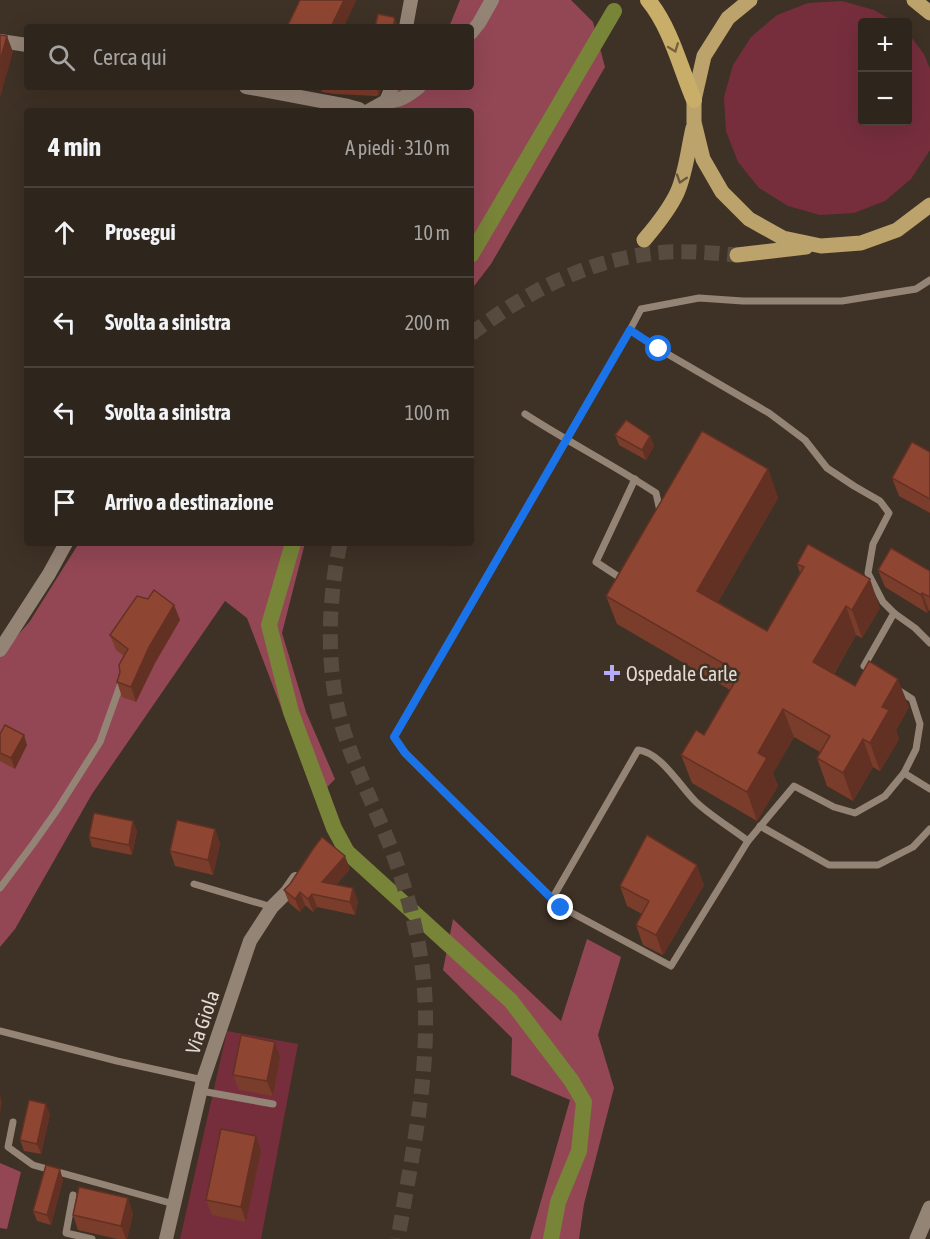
<!DOCTYPE html>
<html lang="it">
<meta charset="utf-8">
<style>
:root{--surface:#2e251c;--page:#362d25;--text:#f1f3f6;--muted:#a7a5a3;--line:#49423b}
body{margin:0;font-family:"Asap Condensed",sans-serif;background:var(--page);color:var(--text)}
.controls{position:absolute;right:18px;top:18px;display:grid;overflow:hidden;border-radius:6px;box-shadow:0 6px 24px #0002}
.controls button{width:54px;height:54px;display:grid;place-items:center;padding:0;border:0;border-bottom:2px solid var(--line);background:var(--surface);color:var(--text);font:30px sans-serif}
.stop{position:absolute;width:18px;height:18px;margin:-14px;border:4px solid #1a73e8;border-radius:50%;background:#fff}
.stop.end{background:#1a73e8;border-color:#fff;box-shadow:0 2px 6px #0008}
.list{margin:0;padding:0;list-style:none}
h2{display:flex;justify-content:space-between;align-items:center;height:78px;margin:0;padding:0 24px;font-size:26px}
h2 small{font-size:20px;font-weight:400;color:var(--muted)}
.list li{display:grid;grid-template-columns:39px 1fr auto;gap:18px;align-items:center;box-sizing:border-box;height:90px;padding:0 24px;border-top:2px solid var(--line)}
.list b{display:block;font-size:22px;white-space:nowrap}
.list em{font-size:20px;font-style:normal;color:var(--muted)}
.icon{flex:none;width:33px;height:33px;fill:none;stroke:currentColor;stroke-width:2;stroke-linecap:round;stroke-linejoin:round}
.map{position:relative;flex:none;width:930px;height:1239px;overflow:hidden}
.search{position:absolute;background:var(--surface);box-shadow:0 6px 24px #0002;left:24px;top:24px;width:450px;height:66px;display:flex;align-items:center;gap:15px;box-sizing:border-box;padding:0 21px;border-radius:6px;color:var(--muted);font-size:22px}
.panel{position:absolute;background:var(--surface);box-shadow:0 6px 24px #0002;left:24px;top:108px;width:450px;height:438px;border-radius:6px}
.map>svg:first-child{display:block}
.green{fill:#762e3d}
.forest{fill:#934755}
.lines{fill:none;stroke-linecap:round;stroke-linejoin:round}
.canal{stroke:#788438;stroke-width:16}
.primary-tunnel{stroke:#574a3f;stroke-width:15;stroke-dasharray:15 8;stroke-linecap:butt}
.service{stroke:#948476;stroke-width:7}
.minor{stroke:#948476;stroke-width:14}
.tertiary{stroke:#948476;stroke-width:15}
.primary{stroke:#bba36b;stroke-width:15}
.trunk{stroke:#c8ae68;stroke-width:16}
.wall{fill:#7a3c2b}
.shaded-wall{fill:#633123}
.building{fill:#8e4632;stroke:#633123;stroke-width:1.5}
.oneway{stroke:#756340}
.oneway2{stroke:#6a593e}
.route{stroke:#1a73e8;stroke-width:8}
.poi-dot{fill:#b5acf8;stroke:#3e3125;stroke-width:2}
.labels{text-anchor:middle;dominant-baseline:central;stroke-width:5;stroke-linejoin:round;paint-order:stroke}
.poi-label{font-size:20px;fill:#e3dad3;stroke:#3e3125;text-anchor:start}
.street-label{font-size:20px;fill:#e3dad3;stroke:#3e3125}
</style>
<div class="map">
<svg width="930" height="1239" viewBox="0 0 930 1239">
<rect width="100%" height="100%" fill="#3e3125"/>
<g class="green">
<polygon points="842,1 874,10 895,22 862,22 862,122 908,122 908,33 924,54 930,69 930,150 911,179 885,201 854,213 820,215 788,206 759,188 738,162 726,131 724,97 733,65 751,37 777,15 808,3"/>
<polygon points="227,1031 298,1044 261,1239 180,1239"/>
</g>
<g class="forest">
<polygon points="460,0 571,0 593,22 605,67 491,264 471,290 471,111 374,111 398,87 471,87 471,27 449,27"/>
<polygon points="79,543 305,543 282,633 306,712 335,779 316,799 247,618 225,601 92,794 15,929 0,947 0,656 30,621"/>
<polygon points="453,919 561,1021 587,939 621,957 598,1035 614,1088 584,1204 579,1239 530,1239 570,1100 511,1075 512,1038 443,970"/>
<polygon points="0,1163 21,1172 7,1229 0,1228"/>
</g>
<g class="lines">
<g class="canal">
<polyline points="471,255 614,11"/>
<polyline points="293,543 269,625 291,712 334,828 347,852 511,1001 571,1080 584,1102 579,1151 558,1202 551,1239"/>
</g>
<g class="primary-tunnel">
<path d="M471,334C528,290 595,256 668,252C691,251 714,253 737,255"/>
<path d="M340,543C329,598 326,655 338,710C350,762 377,809 395,859C404,885 413,914 418,942C438,1041 414,1141 398,1239"/>
</g>
<g class="service">
<path d="M525,414C568,442 614,465 656,493L660,511"/>
<polyline points="624,576 622,579 596,562 635,479"/>
<polyline points="894,613 915,628 930,643"/>
<polyline points="872,671 864,666 894,613 883,602 868,573 873,544 889,513 880,501 854,486 827,468 805,440 769,413 659,349 630,330 641,309 699,298 743,301 842,301 916,289 930,280"/>
<polyline points="898,690 912,699 920,724 916,749 904,773 930,789"/>
<polyline points="760,826 829,865 878,865 913,847 930,829"/>
<polyline points="748,841 794,786 834,807 855,813 885,796 904,773"/>
<polyline points="194,884 272,907"/>
<polyline points="0,888 33,844 57,810 100,742 120,686"/>
<path d="M552,899L638,750C661,752 681,788 696,802C711,816 731,828 748,841L671,966L561,907L405,753L394,737L630,330"/>
<polyline points="0,1031 117,1061 203,1080"/>
<polyline points="201,1091 273,1104"/>
<polyline points="13,1122 8,1147 33,1165 174,1204"/>
<polyline points="73,1195 66,1233 92,1239"/>
</g>
<g class="minor">
<polyline points="406,27 411,0"/>
<polyline points="471,33 479,23 492,0"/>
<polyline points="0,41 27,45"/>
<polyline points="246,87 348,106 359,109 361,111"/>
<path d="M386,101C399,102 409,95 419,87"/>
<polyline points="368,111 386,101 392,87"/>
<polyline points="0,650 49,574 66,543"/>
<polyline points="166,1239 203,1080 250,941 272,907 287,892 296,879"/>
</g>
<polyline class="tertiary" points="917,1239 930,1208"/>
<g class="primary">
<polyline points="750,0 728,18 704,56 694,100 694,122 703,159 722,192 749,219 783,238 821,246 861,243 897,230 930,205"/>
<polyline points="914,0 930,13"/>
<path d="M644,240C656,226 669,210 677,193C686,173 688,149 693,128"/>
<polyline points="737,255 806,247"/>
</g>
<path class="trunk" d="M648,0C671,28 680,67 694,100"/>
</g>
<g class="wall">
<polygon points="320,87 382,87 379,95 376,96 334,94 322,92"/>
<polygon points="615,435 650,436 654,446 646,460 619,445"/>
<polygon points="930,452 930,513 899,496 892,478"/>
<polygon points="768,469 778,498 718,602 767,631 800,573 797,564 880,608 862,638 856,635 834,674 855,686 909,707 896,730 899,739 880,771 873,767 853,801 827,786 817,758 820,752 794,737 773,773 778,786 757,821 692,783 681,755 704,735 730,690 617,624 606,596"/>
<polygon points="878,570 930,571 930,611 929,610 927,613 885,587"/>
<polygon points="148,599 174,605 180,620 155,663 136,702 122,697 117,682 124,656 116,650 110,635"/>
<polygon points="0,734 27,745 15,769 0,761"/>
<polygon points="215,829 220,844 213,875 175,866 170,851"/>
<polygon points="137,831 132,855 92,847 89,837"/>
<polygon points="350,869 336,885 353,888 358,902 355,915 317,907 313,912 305,905 300,912 289,903 284,890"/>
<polygon points="704,885 663,955 643,945 636,925 642,914 627,906 620,886"/>
<polygon points="275,1042 280,1057 273,1096 239,1090 233,1075"/>
<polygon points="50,1114 41,1154 24,1151 20,1140"/>
<polygon points="256,1136 261,1151 246,1222 212,1215 206,1200"/>
<polygon points="63,1180 51,1225 37,1221 33,1211"/>
<polygon points="133,1213 127,1239 117,1239 78,1230 73,1215"/>
</g>
<g class="shaded-wall">
<polygon points="344,0 356,0 356,1 344,27 331,27"/>
<polygon points="395,19 398,27 393,27"/>
<polygon points="7,36 13,52 0,98 0,61"/>
<polygon points="376,87 382,87 379,95"/>
<polygon points="650,436 654,446 646,460 642,450"/>
<polygon points="768,469 778,498 708,619 697,591"/>
<polygon points="870,579 880,608 862,638 852,610"/>
<polygon points="922,593 929,610 927,613 921,595"/>
<polygon points="174,605 180,620 155,663 136,702 131,687 149,647"/>
<polygon points="846,606 856,635 824,690 813,662"/>
<polygon points="898,679 909,707 896,730 899,739 880,771 870,743 882,707"/>
<polygon points="783,709 794,737 773,773 778,786 757,821 747,792 758,753"/>
<polygon points="24,735 27,745 15,769 11,758"/>
<polygon points="863,739 873,767 853,801 843,773"/>
<polygon points="133,821 137,831 132,855 129,845"/>
<polygon points="215,829 220,844 213,875 208,860"/>
<polygon points="345,856 350,869 327,895 322,882"/>
<polygon points="697,865 704,885 663,955 656,935"/>
<polygon points="353,888 358,902 355,915 350,902"/>
<polygon points="300,892 305,905 300,912 295,899"/>
<polygon points="312,894 317,907 313,912 308,899"/>
<polygon points="275,1042 280,1057 273,1096 267,1081"/>
<polygon points="0,1095 2,1102 0,1115"/>
<polygon points="46,1104 50,1114 41,1154 37,1144"/>
<polygon points="256,1136 261,1151 246,1222 241,1207"/>
<polygon points="60,1169 63,1180 51,1225 47,1215"/>
<polygon points="128,1198 133,1213 127,1239 126,1239 121,1226"/>
</g>
<g class="building">
<polygon points="300,0 344,0 331,27 287,27"/>
<polygon points="378,14 393,17 395,19 393,27 375,27"/>
<polygon points="0,35 7,36 0,61"/>
<polygon points="626,420 650,436 642,450 615,435"/>
<polygon points="702,431 768,469 697,591 767,631 804,567 797,564 808,544 870,579 852,610 846,606 813,662 855,686 869,661 898,679 882,707 889,710 870,743 863,739 843,773 817,758 830,736 783,709 758,753 767,758 747,792 681,755 696,730 704,735 740,673 606,596"/>
<polygon points="912,442 930,452 930,499 892,478"/>
<polygon points="891,548 930,571 930,597 922,593 921,595 878,570"/>
<polygon points="154,590 174,605 149,647 131,687 117,682 120,672 119,665 128,649 110,635 137,596 148,599"/>
<polygon points="5,725 24,735 11,758 0,753 0,734"/>
<polygon points="94,813 133,821 129,845 89,837"/>
<polygon points="177,820 215,829 208,860 170,851"/>
<polygon points="647,835 697,865 656,935 636,925 649,901 620,886"/>
<polygon points="322,837 345,856 322,882 353,888 350,902 312,894 308,899 300,892 295,899 284,890 290,884 313,849"/>
<polygon points="241,1035 275,1042 267,1081 233,1075"/>
<polygon points="29,1100 46,1104 37,1144 20,1140"/>
<polygon points="221,1129 256,1136 241,1207 206,1200"/>
<polygon points="46,1165 60,1169 47,1215 33,1211"/>
<polygon points="79,1187 128,1198 121,1226 73,1215"/>
</g>
<defs><path id="oneway-chevron" d="M-2-3.5L2.5 0L-2 3.5" fill="none" stroke-width="1.6" stroke-linecap="round" stroke-linejoin="round" transform="scale(1.5)"/></defs>
<use class="oneway" href="#oneway-chevron" transform="translate(674 48) rotate(69)"/>
<use class="oneway2" href="#oneway-chevron" transform="translate(681 179) rotate(108)"/>
<g class="lines">
<polyline class="route" points="561,908 405,753 394,737 630,330 659,349"/>
</g>
<path class="poi-dot" d="M609 664h6v6h6v6h-6v6h-6v-6h-6v-6h6z"/>
<g class="labels">
<g class="poi-label">
<text x="626" y="673">Ospedale Carle</text>
</g>
<g class="street-label">
<text transform="translate(202 1022) rotate(-71)">Via Giola</text>
</g>
</g>
</svg>
<div class="controls">
<button>+</button>
<button>−</button>
</div>
<div class="stop" style="left:659px;top:349px"></div>
<div class="stop end" style="left:561px;top:908px"></div>
<div class="search"><svg class="icon" aria-label="search" viewBox="0 0 24 24"><circle cx="10" cy="10" r="6"/><path d="M15 15l6 6"/></svg>Cerca qui</div>
<section class="panel">
<h2>4 min<small>A piedi · 310 m</small></h2>
<ul class="list">
<li><svg class="icon" aria-label="ahead" viewBox="0 0 24 24"><path d="M12 20V5M6 11l6-6 6 6"/></svg><div><b>Prosegui</b></div><em>10 m</em></li>
<li><svg class="icon" aria-label="left" viewBox="0 0 24 24"><path d="M17 20v-9H6M10 6l-5 5 5 5"/></svg><div><b>Svolta a sinistra</b></div><em>200 m</em></li>
<li><svg class="icon" aria-label="left" viewBox="0 0 24 24"><path d="M17 20v-9H6M10 6l-5 5 5 5"/></svg><div><b>Svolta a sinistra</b></div><em>100 m</em></li>
<li><svg class="icon" aria-label="arrive" viewBox="0 0 24 24"><path d="M6 21V4h12l-3 4 3 4H6"/></svg><div><b>Arrivo a destinazione</b></div></li>
</ul>
</section>
</div>
